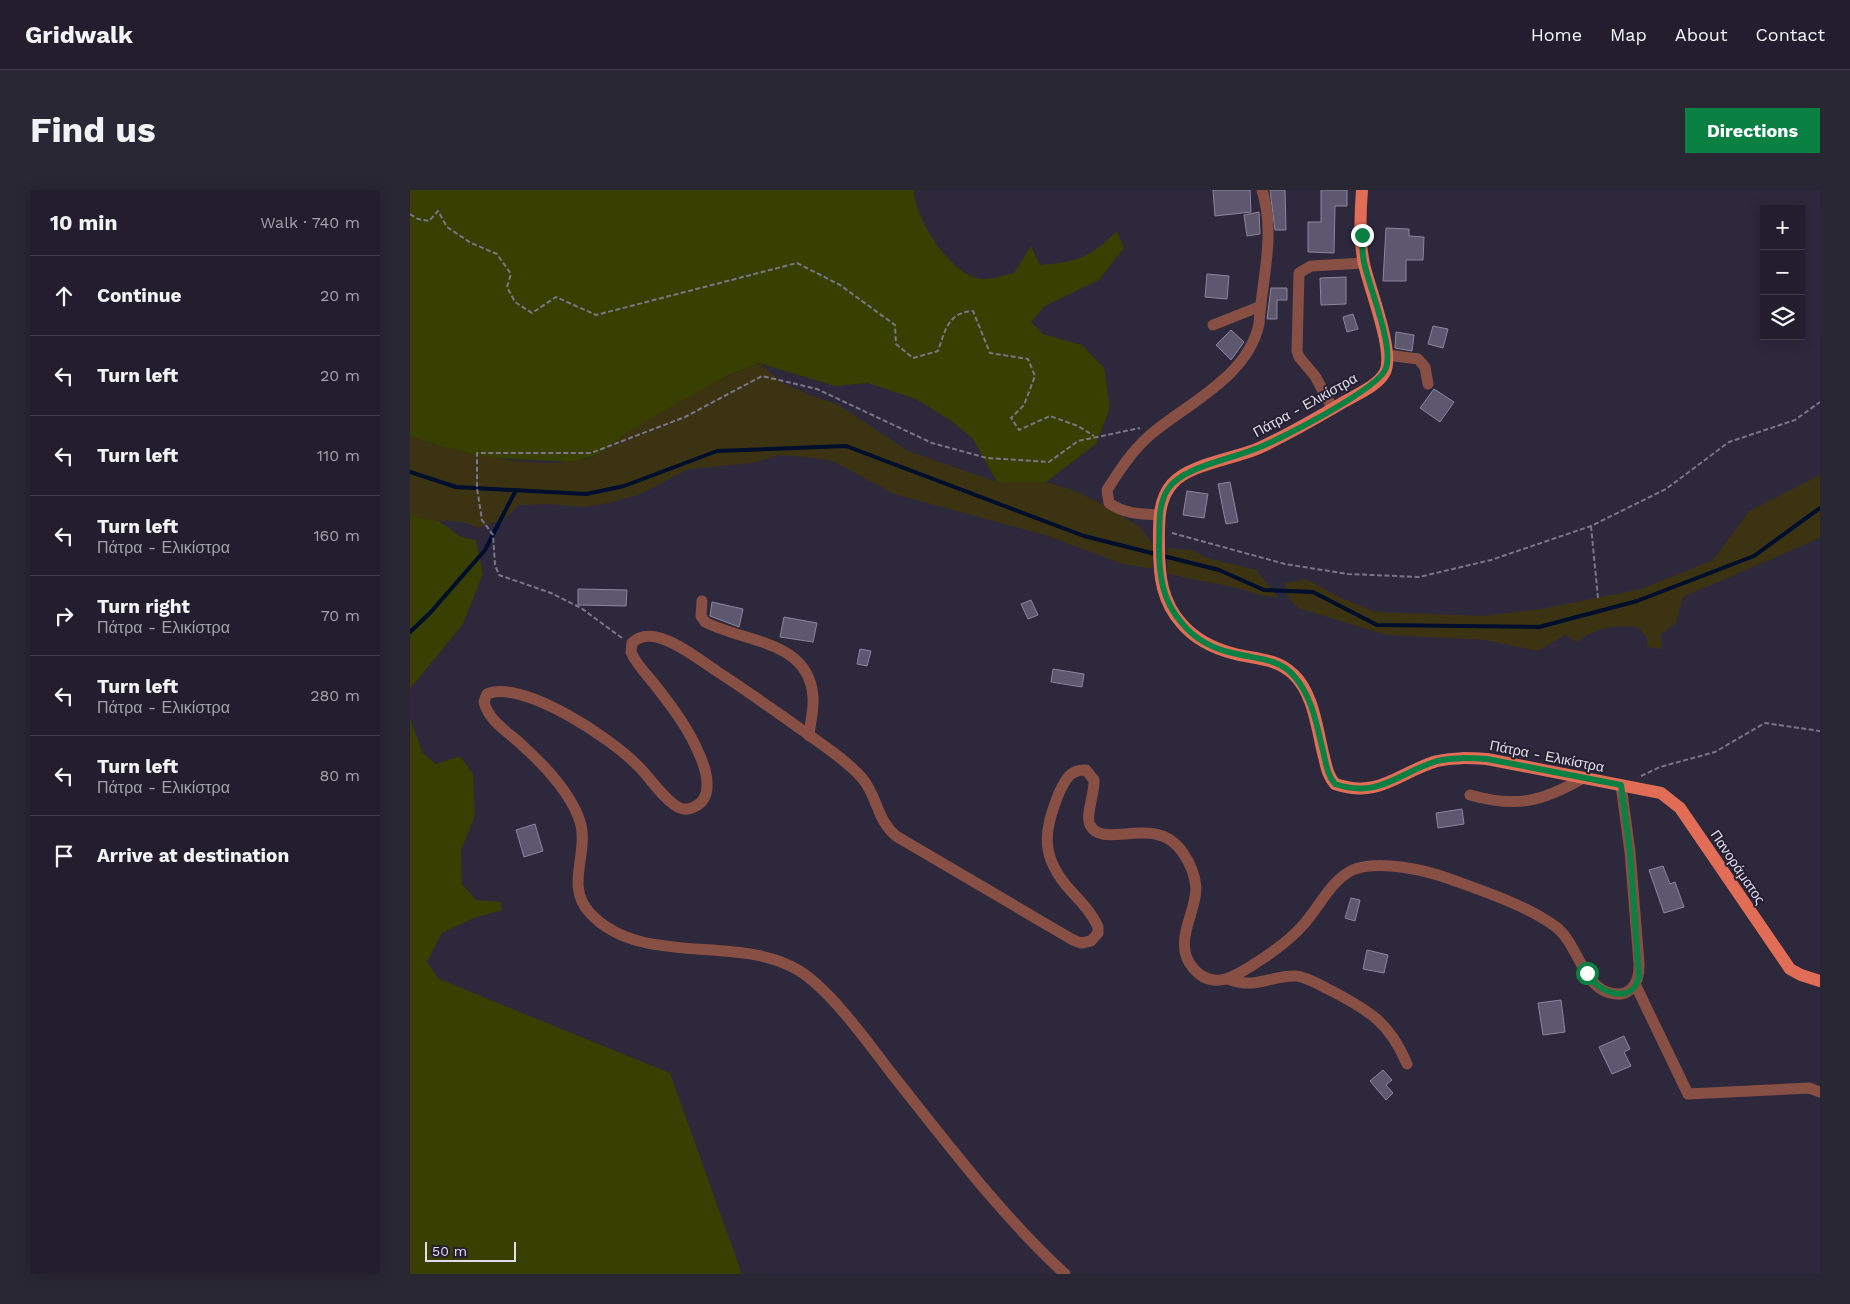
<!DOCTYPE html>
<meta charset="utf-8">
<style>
:root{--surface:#221e2d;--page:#2a2735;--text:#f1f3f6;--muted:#a2a2aa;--line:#3f3c49;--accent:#0b8043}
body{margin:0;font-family:"Work Sans",sans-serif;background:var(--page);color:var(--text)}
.controls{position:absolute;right:15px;top:15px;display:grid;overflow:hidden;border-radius:0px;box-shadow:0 2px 12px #0003}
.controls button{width:45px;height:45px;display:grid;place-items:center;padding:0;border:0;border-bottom:1px solid var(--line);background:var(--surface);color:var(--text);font:25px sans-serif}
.scale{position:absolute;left:15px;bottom:12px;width:91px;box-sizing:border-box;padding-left:5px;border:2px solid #e0ddea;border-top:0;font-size:14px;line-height:18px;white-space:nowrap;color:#e0ddea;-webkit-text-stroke:4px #241f32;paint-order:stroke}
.stop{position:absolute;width:15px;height:15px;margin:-11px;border:4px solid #0b8043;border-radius:50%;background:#fff}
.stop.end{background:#0b8043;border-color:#fff;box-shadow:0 1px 5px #0008}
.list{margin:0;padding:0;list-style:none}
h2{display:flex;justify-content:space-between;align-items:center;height:65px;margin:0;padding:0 20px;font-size:21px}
h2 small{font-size:16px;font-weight:400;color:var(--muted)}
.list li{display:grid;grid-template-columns:32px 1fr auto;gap:15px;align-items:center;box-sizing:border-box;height:80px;padding:0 20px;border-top:1px solid var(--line)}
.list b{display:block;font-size:19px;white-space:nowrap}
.list p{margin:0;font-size:16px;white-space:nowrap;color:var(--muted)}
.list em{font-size:16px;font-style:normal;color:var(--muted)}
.icon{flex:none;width:28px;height:28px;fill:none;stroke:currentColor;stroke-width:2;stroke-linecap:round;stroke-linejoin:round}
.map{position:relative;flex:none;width:1410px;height:1084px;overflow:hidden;border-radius:0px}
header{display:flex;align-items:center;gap:30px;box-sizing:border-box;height:70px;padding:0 25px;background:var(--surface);border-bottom:1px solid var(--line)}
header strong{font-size:24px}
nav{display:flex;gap:28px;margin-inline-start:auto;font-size:18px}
.intro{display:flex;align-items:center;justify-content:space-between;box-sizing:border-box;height:120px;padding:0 30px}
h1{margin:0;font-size:35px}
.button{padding:12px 22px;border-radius:0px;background:var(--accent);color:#fff;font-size:18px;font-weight:700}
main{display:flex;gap:30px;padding:0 30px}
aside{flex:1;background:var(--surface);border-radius:0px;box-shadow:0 2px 12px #0003}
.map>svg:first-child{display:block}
.green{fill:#373f01}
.sand{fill:#3c3313}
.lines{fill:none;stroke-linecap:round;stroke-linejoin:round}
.stream{stroke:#000e2d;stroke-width:4}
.building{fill:#5d586e;stroke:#8c869e}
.path{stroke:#7a7687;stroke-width:2;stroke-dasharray:5 2.5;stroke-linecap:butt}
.minor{stroke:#884f44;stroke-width:11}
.major{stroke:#e16d57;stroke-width:12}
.route{stroke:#0b8043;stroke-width:6}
.labels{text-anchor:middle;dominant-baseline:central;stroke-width:4;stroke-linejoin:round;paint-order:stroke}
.street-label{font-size:14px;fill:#e0ddea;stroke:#241f32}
</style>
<header>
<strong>Gridwalk</strong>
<nav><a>Home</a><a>Map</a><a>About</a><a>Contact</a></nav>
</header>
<div class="intro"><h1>Find us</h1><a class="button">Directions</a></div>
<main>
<aside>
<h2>10 min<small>Walk · 740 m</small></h2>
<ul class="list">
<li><svg class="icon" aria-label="ahead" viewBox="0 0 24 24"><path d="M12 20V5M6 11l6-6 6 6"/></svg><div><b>Continue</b></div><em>20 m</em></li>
<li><svg class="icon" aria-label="left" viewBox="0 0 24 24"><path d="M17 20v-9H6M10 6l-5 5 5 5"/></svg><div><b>Turn left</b></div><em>20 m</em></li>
<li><svg class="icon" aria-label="left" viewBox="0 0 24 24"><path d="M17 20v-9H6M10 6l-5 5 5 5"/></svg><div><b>Turn left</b></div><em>110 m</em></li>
<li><svg class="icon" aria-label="left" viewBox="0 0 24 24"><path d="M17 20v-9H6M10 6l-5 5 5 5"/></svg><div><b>Turn left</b><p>Πάτρα - Ελικίστρα</p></div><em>160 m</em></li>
<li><svg class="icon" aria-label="right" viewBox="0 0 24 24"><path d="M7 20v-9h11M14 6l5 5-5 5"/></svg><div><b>Turn right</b><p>Πάτρα - Ελικίστρα</p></div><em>70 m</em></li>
<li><svg class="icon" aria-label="left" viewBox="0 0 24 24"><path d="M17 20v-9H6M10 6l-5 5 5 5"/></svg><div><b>Turn left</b><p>Πάτρα - Ελικίστρα</p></div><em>280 m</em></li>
<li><svg class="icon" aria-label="left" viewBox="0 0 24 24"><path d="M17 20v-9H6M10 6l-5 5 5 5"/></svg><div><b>Turn left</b><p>Πάτρα - Ελικίστρα</p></div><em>80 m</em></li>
<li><svg class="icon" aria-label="arrive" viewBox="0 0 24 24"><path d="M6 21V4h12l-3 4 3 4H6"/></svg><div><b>Arrive at destination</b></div></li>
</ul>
</aside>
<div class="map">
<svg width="1410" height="1084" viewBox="0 0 1410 1084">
<rect width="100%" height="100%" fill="#2d283c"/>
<g class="green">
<path d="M0,0H504C504,28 542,88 573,89C583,89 594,85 604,83L621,56L630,75C668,72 679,68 707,41L714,58L689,90L635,116L621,132L633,144L672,155L694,178L700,218L686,254L636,292H587L563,249L543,232L506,209L458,193L425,196L349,173L317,186L218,242L189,264L163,272L80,268L45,261L0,246Z"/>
<polygon points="0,325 29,331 51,347 66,350 73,384 53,434 0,499"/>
<polygon points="0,529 13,563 26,574 50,566 63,584 65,626 51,660 52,694 66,710 91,712 92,720 64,728 32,743 17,772 29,789 260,883 332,1084 0,1084"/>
</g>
<g class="sand">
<path d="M349,173L373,193L402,206L427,214L498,261L587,292H636L668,302L701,319L731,338L743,354L742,379L713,374L635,345L484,304L423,271L395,267L369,265L342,273L279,279L230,304L199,313L173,317L135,314L109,315L94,329L68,338C48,326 22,335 0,325V246C51,263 135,285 187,265C199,260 209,247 221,240C262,216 304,190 349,173Z"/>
<path d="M1410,285V348L1273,407L1266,433L1251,444L1252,459L1237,457V448L1228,437C1205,435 1186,437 1167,452L1155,445L1128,461L1075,450L976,445L888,418L877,406L875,393L896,389L931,408L966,422L1072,426L1131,419L1231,399L1303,370L1339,321Z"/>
<path d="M758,358L782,360L797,368L846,380L868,407C852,408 842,401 826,398C803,392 780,390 757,383Z"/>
</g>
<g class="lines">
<g class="stream">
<polyline points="0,282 46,297 176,304 214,296 307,261 436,256 674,346 809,380 854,400 903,402 967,435 1129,437 1227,411 1344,366 1410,318"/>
<polyline points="0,442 20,423 75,360 106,300"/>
</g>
</g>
<g class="building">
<polygon points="803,0 840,0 841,22 805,26"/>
<polygon points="860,0 875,0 876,40 865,40"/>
<polygon points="911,0 937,0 937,16 925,16 924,63 898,62 898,32 911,32"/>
<polygon points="849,22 850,44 837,46 834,25"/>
<polygon points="976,38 999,39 999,46 1014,47 1013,70 996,70 996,91 973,91"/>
<polygon points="797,84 819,86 817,109 795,107"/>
<polygon points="936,87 936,114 911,115 910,88"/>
<polygon points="861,98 877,98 877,110 867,110 867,129 857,129"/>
<polygon points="943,124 948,139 937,142 933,127"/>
<polygon points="1023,136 1038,139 1033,158 1018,154"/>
<polygon points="821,140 834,152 821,170 806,155"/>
<polygon points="986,142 1004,145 1002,161 985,158"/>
<polygon points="1024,199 1044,212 1030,232 1010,218"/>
<polygon points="820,292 828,332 816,334 808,294"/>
<polygon points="777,301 798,304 794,328 773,325"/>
<polygon points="168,399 217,400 216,416 168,415"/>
<polygon points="621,410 628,425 618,429 611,414"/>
<polygon points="302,412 333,419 329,437 300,426"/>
<polygon points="374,427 407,433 403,452 370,447"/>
<polygon points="450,459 461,461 457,476 447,474"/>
<polygon points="643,479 674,484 672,497 641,492"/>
<polygon points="1052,619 1054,634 1028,638 1026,623"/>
<polygon points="125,634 133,661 114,667 106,640"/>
<polygon points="1253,676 1260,694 1265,692 1274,717 1254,723 1239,680"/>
<polygon points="941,708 950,710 945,731 935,728"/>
<polygon points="957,760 978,765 974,783 953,779"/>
<polygon points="1151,810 1155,842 1133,845 1128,813"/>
<polygon points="1214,846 1220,859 1214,862 1221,876 1202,884 1189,857"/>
<polygon points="973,880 982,890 976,895 983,903 976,910 960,891"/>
</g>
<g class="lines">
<g class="path">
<path d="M0,24L8,29L19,31L28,21L37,37L61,53L87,64L101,84L97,97L105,112L122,123L146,107L186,125L387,73L430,95L485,135L486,154L503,168L528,161C535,141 538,122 563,121L580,163L618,169L625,186L614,215L601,228L609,240L640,226L668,236L684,246"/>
<polyline points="1181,336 1188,408"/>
<polyline points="762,343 875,374 938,384 1009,387 1081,370 1181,336 1256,299 1319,252 1385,230 1410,212"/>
<polyline points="212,448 171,418 141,403 89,385 85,375 83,345 72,330 67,298 67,263 181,263 275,227 352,186 407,199 522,253 577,268 639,272 668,251 730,238"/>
<polyline points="1231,586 1250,577 1305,562 1355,533 1410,541"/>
</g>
<g class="minor">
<polyline points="803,135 851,116"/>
<polyline points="977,165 1008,169 1015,177 1018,194"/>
<polyline points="923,219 905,186 889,167 887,161 889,83 901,76 954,73"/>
<path d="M749,325C731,324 714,324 699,313L697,300C709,281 722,261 739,246C776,214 838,187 849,134C852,88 866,45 852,0"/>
<path d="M292,411L291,426L295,432C335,453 399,450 403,507C404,520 400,533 399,546"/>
<path d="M1060,605C1106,618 1132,612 1173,588"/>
<path d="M818,789C847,800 860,785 886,786C898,787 911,796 922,801C960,821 980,833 997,874"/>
<polyline points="1226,796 1278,904 1399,898 1410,902"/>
<path d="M655,1084C590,1024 537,953 482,884C459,854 420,799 388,780C329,744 230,778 180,723C155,697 178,665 171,635C163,605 136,577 114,557C100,543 79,532 74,512L77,504C113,489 202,549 227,575C239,586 256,613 270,618C275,620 280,619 284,617C304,608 297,582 290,566C279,539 263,518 245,495C237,485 226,474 221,462L222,453C231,444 242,445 253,449C273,456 291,471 308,482C339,502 369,524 399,545C417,558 437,571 452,588C468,607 466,629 486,646L663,750L671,753L681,751L688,743V737C682,723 671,712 661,701C630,667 633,642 649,603C655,590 660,579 676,580L684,590C685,602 675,626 680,635C693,661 746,622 773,663C780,673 785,685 786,698C786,724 762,753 783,778C804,803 829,784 849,771C866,760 881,749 894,734C910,716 922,688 945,679C971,670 1015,680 1040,689C1073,701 1118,716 1146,737C1167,753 1173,794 1197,802C1220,810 1230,793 1229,773L1220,662L1211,595"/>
</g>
<path class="major" d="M952,0C950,24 949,50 954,74C959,97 985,162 975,182C968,196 945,205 932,213C905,229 877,245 849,258C824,269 779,274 762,294C747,311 749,337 749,357C749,386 752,412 772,434C786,450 805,459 825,464C845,469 866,468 883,484C903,502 907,538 913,563C916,574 917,585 925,594C969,609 987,583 1027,571C1044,567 1060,568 1077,569L1251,603L1270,618L1380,779L1391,785L1410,791"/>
</g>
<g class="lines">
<path class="route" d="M952,45C952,54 952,63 954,72C959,97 984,156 976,178C970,198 868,251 845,259C821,269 772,277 758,299C747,316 750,337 749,356C749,384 752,410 771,432C785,450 806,460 827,464C847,469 870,469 884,486C902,506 907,536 913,561C916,573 917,585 925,594C969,609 988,583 1027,571C1044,567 1060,568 1077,569L1211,595L1220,662L1229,786C1223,816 1187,803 1177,783"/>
</g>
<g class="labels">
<g class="street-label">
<text transform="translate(895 215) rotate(-29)">Πάτρα - Ελικίστρα</text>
<text transform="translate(1137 566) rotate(11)">Πάτρα - Ελικίστρα</text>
<text transform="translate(1328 677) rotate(56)">Πανοράματος</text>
</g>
</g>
</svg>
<div class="controls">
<button>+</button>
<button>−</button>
<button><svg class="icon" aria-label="layers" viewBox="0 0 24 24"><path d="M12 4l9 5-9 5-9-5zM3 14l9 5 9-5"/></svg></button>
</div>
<div class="scale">50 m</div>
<div class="stop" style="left:1177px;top:783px"></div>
<div class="stop end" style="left:952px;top:45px"></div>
</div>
</main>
